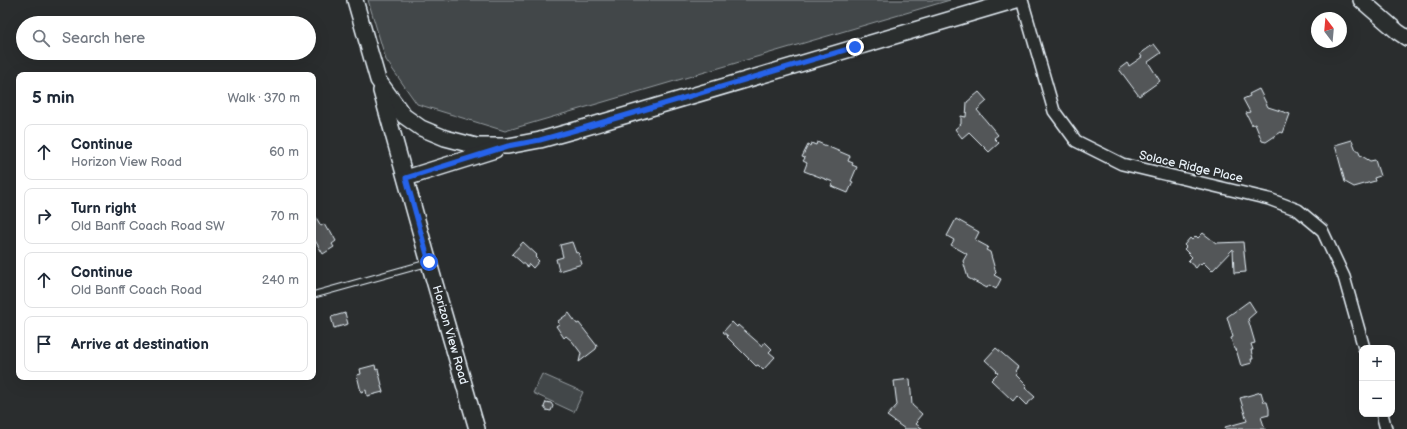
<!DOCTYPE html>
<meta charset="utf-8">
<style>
:root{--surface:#fff;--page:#f2f2f3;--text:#1f2937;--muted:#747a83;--line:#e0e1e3}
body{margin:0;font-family:"Balsamiq Sans",sans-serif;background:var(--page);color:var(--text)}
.controls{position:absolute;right:12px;bottom:12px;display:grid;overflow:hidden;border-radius:8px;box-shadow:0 4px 16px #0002}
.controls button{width:36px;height:36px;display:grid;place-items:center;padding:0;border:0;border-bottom:1px solid var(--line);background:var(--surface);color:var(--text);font:20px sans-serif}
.compass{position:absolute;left:1311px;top:12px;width:36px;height:36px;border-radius:50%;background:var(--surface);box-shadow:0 4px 16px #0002;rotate:344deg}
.stop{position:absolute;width:12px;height:12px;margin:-9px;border:3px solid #2563eb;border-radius:50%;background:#fff}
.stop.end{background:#2563eb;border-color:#fff;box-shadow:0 1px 4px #0008}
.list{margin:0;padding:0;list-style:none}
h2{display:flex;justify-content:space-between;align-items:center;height:52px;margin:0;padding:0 16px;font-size:17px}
h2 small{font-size:13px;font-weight:400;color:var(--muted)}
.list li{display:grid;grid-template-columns:26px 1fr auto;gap:12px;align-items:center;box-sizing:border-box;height:56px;margin:0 8px 8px;padding:0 8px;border:1px solid var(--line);border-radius:8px}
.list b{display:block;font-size:15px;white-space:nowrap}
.list p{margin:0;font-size:13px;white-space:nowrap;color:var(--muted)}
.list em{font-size:13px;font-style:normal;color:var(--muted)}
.icon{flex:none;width:22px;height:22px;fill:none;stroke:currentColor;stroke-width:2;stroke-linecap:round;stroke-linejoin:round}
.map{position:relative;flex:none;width:1407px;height:429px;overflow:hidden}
.search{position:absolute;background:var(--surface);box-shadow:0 4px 16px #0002;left:16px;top:16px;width:300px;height:44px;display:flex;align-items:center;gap:10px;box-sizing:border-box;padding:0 14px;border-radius:22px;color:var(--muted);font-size:15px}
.panel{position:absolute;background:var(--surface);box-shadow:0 4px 16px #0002;left:16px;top:72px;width:300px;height:308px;border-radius:8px}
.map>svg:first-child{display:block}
.grass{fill:#424648;stroke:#959ca0}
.building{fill:#535759;stroke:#e8f1f8}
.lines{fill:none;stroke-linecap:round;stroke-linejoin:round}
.lane-casing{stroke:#e8f1f8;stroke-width:8}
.street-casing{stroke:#e8f1f8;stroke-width:14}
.secondary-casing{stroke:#e8f1f8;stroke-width:18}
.lane{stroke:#2a2d2e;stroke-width:5.5}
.street{stroke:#2a2d2e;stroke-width:11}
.secondary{stroke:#2a2d2e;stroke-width:15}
.route{stroke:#2563eb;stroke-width:5}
.labels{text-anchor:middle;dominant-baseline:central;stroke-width:3.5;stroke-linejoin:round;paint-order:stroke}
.street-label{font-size:12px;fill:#e8f1f8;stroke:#2a2d2e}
</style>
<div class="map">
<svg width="1407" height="429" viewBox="0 0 1407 429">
<rect width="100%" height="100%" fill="#2a2d2e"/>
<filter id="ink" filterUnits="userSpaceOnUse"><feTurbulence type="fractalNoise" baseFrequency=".025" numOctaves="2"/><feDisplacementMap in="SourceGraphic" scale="8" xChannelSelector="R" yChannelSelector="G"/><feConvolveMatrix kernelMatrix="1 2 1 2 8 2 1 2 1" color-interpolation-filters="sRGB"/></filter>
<g filter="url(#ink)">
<g class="grass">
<polygon points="368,0 950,0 505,131 417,104 386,60"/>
<polygon points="542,374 583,392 574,412 533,393"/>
</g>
<g class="building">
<polygon points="1154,44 1161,53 1148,62 1160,81 1139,96 1119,69 1127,63 1129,66 1142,57 1140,54"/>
<polygon points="1259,89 1268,107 1290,114 1283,133 1281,132 1266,142 1262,141 1255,124 1252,125 1246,113 1250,112 1243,99 1250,96 1249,94"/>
<polygon points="979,92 987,101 977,110 998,135 994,138 999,143 989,152 969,132 962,138 955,129 961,124 961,116 966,117 967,102"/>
<polygon points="1352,140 1356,150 1358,150 1360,155 1370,161 1375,160 1380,176 1374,178 1375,181 1354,187 1345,182 1335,145"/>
<polygon points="817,142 850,156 848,161 853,163 852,165 857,167 851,181 853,182 848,193 831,186 833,182 804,171 807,163 803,161 805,158 802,157 808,145 810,146 811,143 816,145"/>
<polygon points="313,212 321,226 324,224 328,231 330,230 336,241 332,244 334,247 323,254 313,237"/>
<polygon points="956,219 979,232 975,240 988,247 986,250 990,252 996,273 994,275 1001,279 996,289 989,285 987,288 968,278 963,261 967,254 951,245 954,240 947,236"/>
<polygon points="1203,233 1216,243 1243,242 1246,272 1234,273 1233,249 1212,271 1203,262 1201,264 1200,263 1196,268 1188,261 1192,257 1184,249 1186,247 1184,245 1190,238 1192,240 1196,236 1198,238"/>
<polygon points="523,242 537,255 535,257 539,261 533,268 529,264 527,267 512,254"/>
<polygon points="572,242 576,253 578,252 582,264 559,271 556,259 563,257 560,245"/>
<polygon points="1249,301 1256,312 1248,319 1255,343 1251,344 1253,350 1251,350 1253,359 1251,359 1252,363 1241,366 1236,349 1234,349 1231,338 1233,337 1227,317"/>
<polygon points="345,313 348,324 334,328 331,317"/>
<polygon points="569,313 577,324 579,323 597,346 596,349 579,362 581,353 572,341 566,336 564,338 556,326 559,324 558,321"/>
<polygon points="732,322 737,327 738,325 762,346 765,342 772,349 769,352 775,357 763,370 758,365 756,366 727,337 728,336 723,332"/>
<polygon points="996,348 1018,367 1015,371 1017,373 1016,375 1027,386 1025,388 1035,397 1026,405 1017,396 1013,401 991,380 998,373 996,372 997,371 985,360"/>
<polygon points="375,365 376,370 378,369 382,385 381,386 383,392 367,396 366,390 361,392 357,375 361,374 360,369"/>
<polygon points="910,379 912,405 922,414 917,420 918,422 916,424 923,429 905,429 887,416 897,405 894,381"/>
<polygon points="1261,392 1264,402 1267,402 1269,409 1269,415 1261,417 1265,429 1226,429 1225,427 1247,421 1240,398"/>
<polygon points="546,402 551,403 553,406 551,411 546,410 544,407"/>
</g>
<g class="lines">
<g class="lane-casing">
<polyline id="lane" points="313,295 428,263"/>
</g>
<g class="street-casing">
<g id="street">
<polyline points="1022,0 1054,111 1076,141 1122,164 1269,199 1298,210 1322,230 1344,277 1364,348"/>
<polyline points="1382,414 1386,429"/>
</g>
</g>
<g class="secondary-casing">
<g id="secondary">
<polyline points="355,0 378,80 404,116 421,128 445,138 476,146 508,146 540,140 583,128 1016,0"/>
<polyline points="1361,0 1398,32 1407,38"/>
<polyline points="381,91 429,263 477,429"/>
<polyline points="406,178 495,150"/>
</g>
</g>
<use href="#lane" class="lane"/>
<use href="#street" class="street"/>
<use href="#secondary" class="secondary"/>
</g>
</g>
<g class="lines" filter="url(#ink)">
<polyline class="route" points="429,262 406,178 508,146 540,140 583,128 855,47"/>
</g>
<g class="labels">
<g class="street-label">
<text transform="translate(1191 167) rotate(13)">Solace Ridge Place</text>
<text transform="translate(450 335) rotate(74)">Horizon View Road</text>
</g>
</g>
</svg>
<div class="controls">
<button>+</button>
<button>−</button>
</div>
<svg class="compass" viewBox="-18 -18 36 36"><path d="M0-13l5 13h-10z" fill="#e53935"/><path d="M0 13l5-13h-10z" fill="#747a83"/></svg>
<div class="stop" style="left:429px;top:262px"></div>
<div class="stop end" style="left:855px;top:47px"></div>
<div class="search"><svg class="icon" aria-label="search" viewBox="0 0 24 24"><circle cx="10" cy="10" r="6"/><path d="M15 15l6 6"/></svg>Search here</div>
<section class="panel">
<h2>5 min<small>Walk · 370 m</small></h2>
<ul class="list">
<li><svg class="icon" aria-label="ahead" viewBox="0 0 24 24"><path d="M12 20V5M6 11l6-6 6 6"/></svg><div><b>Continue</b><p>Horizon View Road</p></div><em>60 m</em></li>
<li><svg class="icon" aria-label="right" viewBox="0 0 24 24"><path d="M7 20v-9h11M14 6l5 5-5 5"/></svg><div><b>Turn right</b><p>Old Banff Coach Road SW</p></div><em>70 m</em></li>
<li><svg class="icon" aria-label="ahead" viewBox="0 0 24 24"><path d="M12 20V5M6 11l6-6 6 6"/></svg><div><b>Continue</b><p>Old Banff Coach Road</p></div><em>240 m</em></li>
<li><svg class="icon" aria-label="arrive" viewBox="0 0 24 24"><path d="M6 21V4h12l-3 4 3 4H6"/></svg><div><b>Arrive at destination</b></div></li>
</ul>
</section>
</div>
